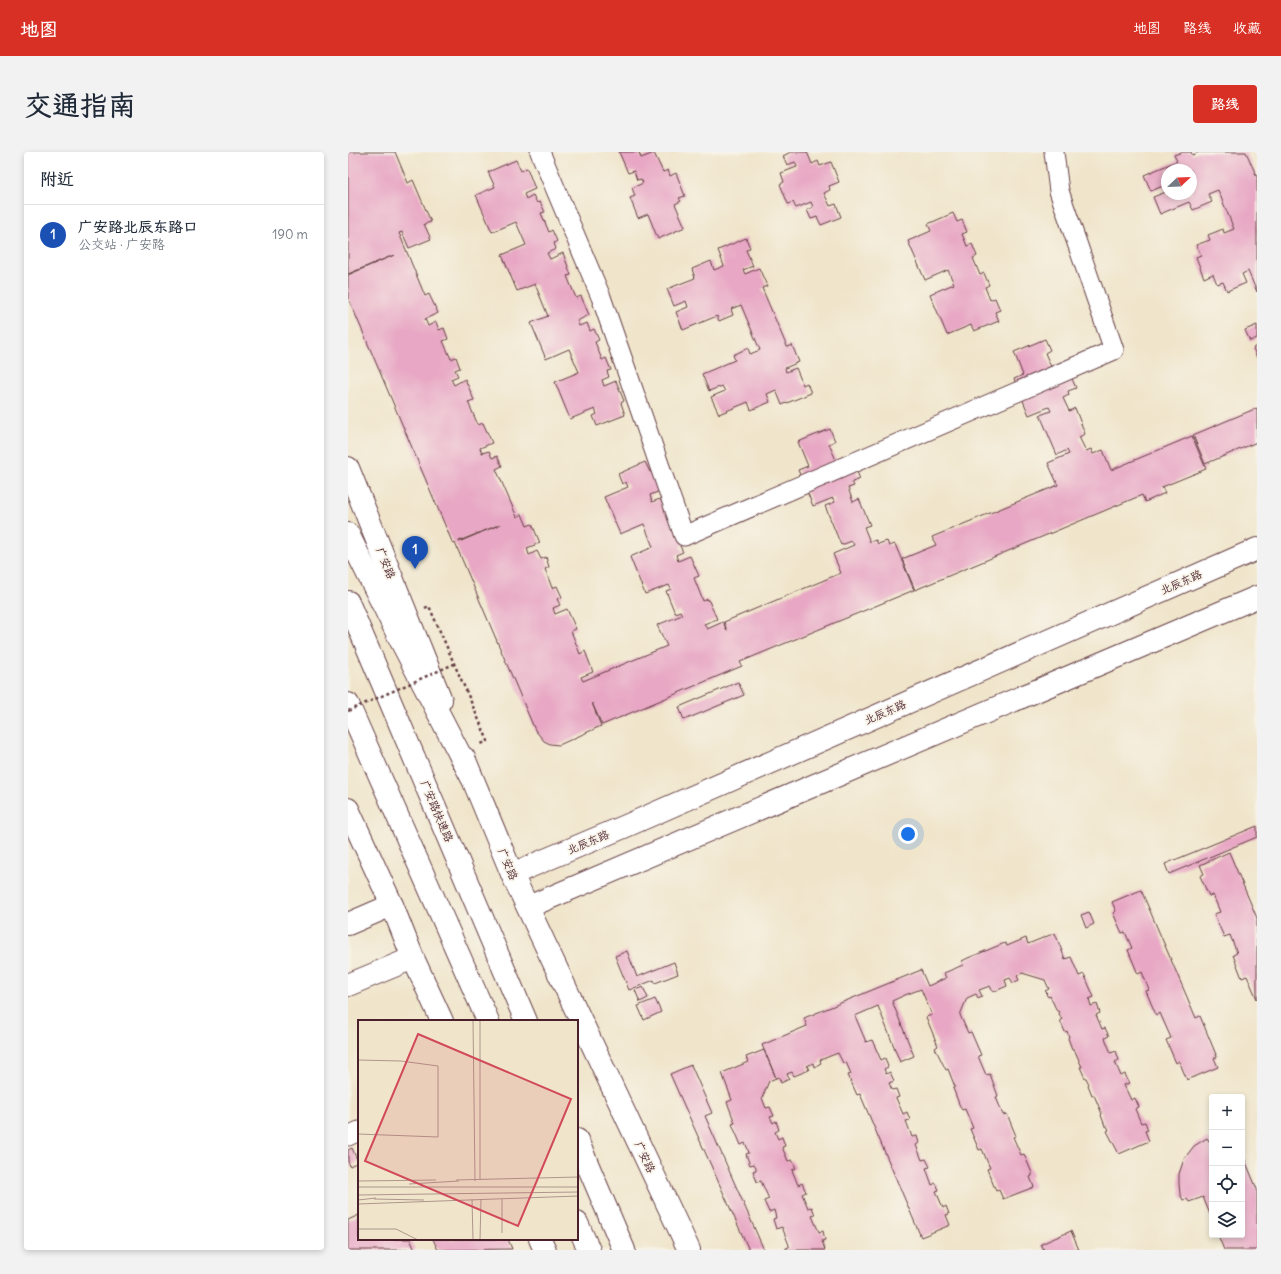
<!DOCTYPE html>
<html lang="zh">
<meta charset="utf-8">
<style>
:root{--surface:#fff;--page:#f2f2f3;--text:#1f2937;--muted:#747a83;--line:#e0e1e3;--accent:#d93025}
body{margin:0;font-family:Delius,"LXGW WenKai TC",sans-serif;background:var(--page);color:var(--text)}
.controls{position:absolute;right:12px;bottom:12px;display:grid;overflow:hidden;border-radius:4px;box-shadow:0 2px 6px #0003}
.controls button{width:36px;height:36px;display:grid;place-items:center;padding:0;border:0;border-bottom:1px solid var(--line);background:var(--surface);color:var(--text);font:20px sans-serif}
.compass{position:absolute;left:813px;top:12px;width:36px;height:36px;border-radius:50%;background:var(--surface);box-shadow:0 2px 6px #0003;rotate:67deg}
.you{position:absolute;left:560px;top:682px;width:14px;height:14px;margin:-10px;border:3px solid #fff;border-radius:50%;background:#1a73e8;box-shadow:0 0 0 6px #1a73e833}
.badge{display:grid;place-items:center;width:26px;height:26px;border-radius:50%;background:var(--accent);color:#fff;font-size:13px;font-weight:700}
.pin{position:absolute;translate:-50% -33px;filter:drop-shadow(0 1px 2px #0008)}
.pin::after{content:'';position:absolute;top:21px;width:14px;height:12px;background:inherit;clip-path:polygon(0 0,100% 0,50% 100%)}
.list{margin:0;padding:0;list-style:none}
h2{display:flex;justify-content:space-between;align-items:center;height:52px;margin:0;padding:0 16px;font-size:17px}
h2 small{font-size:13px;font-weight:400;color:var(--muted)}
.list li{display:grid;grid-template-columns:26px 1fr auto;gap:12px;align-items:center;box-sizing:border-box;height:60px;padding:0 16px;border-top:1px solid var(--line)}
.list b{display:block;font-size:15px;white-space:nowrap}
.list p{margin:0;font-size:13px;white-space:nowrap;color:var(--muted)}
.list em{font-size:13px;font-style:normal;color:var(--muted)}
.icon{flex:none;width:22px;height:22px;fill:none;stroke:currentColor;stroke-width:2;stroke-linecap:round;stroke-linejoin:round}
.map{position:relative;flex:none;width:909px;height:1098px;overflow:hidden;border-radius:4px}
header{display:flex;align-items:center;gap:24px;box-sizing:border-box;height:56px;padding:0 20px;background:var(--accent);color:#fff}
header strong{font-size:19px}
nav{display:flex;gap:22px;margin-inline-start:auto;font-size:14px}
.intro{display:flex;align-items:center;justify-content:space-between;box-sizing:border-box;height:96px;padding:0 24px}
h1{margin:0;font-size:28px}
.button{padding:10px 18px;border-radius:4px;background:var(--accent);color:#fff;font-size:14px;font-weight:700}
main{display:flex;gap:24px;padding:0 24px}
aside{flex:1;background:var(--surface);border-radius:4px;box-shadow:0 2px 6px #0003}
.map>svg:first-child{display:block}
.building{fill:#e8a7c4;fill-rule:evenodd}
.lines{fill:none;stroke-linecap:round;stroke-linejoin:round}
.street-casing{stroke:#633d43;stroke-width:21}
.secondary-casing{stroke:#633d43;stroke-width:24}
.highway-casing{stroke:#633d43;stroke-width:24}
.path{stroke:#633d43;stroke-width:2.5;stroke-dasharray:3 3;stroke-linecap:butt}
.street{stroke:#fff;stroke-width:19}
.secondary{stroke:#fff;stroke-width:22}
.highway{stroke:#fff;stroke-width:22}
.path-bridge{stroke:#633d43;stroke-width:2.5;stroke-dasharray:3 3;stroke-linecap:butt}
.labels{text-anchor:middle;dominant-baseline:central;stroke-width:3.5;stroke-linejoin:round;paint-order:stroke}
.street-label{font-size:11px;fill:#4a1f2b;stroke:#f7f3e8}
.inset-road{fill:none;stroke:#ae968b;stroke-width:1}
.view{fill:#d1495b;fill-opacity:0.15;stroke:#d1495b;stroke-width:2}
.inset-edge{fill:none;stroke:#4a1f2b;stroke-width:2}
</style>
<header>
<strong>地图</strong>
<nav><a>地图</a><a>路线</a><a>收藏</a></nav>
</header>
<div class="intro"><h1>交通指南</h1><a class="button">路线</a></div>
<main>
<aside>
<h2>附近<small></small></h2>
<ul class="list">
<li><span class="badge" style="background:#1a4fb4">1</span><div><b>广安路北辰东路口</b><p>公交站 · 广安路</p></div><em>190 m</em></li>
</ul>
</aside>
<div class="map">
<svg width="909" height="1098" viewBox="0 0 909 1098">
<rect width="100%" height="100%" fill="#f7f3e8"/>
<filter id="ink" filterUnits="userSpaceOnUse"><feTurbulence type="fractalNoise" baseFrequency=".025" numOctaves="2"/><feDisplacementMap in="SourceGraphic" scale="8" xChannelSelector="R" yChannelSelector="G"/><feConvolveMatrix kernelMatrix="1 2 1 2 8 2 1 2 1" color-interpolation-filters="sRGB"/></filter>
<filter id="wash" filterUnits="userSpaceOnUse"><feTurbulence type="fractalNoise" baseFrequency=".012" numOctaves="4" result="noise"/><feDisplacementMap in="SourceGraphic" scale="16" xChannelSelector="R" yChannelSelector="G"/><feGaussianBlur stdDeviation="0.9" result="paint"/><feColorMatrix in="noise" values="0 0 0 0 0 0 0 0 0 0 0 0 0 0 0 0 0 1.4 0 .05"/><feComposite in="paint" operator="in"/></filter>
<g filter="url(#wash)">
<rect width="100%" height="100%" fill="#f0e5cb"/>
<g id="blocks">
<g class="building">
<path d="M0,0H47L60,31L65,28L83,70L76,72L83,87L61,96L54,80L51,81L77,144L81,142L90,161L77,167L80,174L88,170L91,178L96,176L100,187L95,189L103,207L108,205L112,216L107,218L110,224L103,227L106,233L117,227L126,248L120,250L130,273L135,271L144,291L132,296L134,301L141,299L144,306L149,304L154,314L148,317L169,365L174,362L179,374L184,372L192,391L179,396L181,403L189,399L193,407L198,405L201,415L197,417L204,436L209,434L214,445L209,447L212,453L205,456L207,462L219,457L228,477L223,479L232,502L237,499L245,520L233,525L235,529L319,494L309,473L334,463L332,459L327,461L318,439L323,437L321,433L297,442L282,405L305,395L296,372L272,382L256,345L280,335L278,330L274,332L270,322L297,310L302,320L307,318L315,338L302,343L304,350L312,347L337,392L332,394L335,400L328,403L330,409L342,404L351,424L346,426L355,449L360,447L369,467L356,472L359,477L375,470L379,479L376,470L493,421L485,402L506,393L504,389L493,393L477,354L487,350L485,346L465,354L450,318L460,314L450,290L482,277L487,289L481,292L488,308L494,305L495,309L503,306L512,327L504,330L506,334L500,336L505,350L511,347L522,373L516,375L522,390L528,388L530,392L539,389L541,394L547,392L566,438L392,510L394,514L254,573L244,551L253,574L211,593L202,592L196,589L187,578L107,391L105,392L0,145V123L46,103L0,122ZM153,372L111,390V389Z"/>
<polygon points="271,0 291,0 293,6 306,1 315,20 320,18 322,24 328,21 337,44 331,46 333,49 327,52 337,75 310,87 300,62 290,66 282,46 287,44 284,36 295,31 293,27 289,28 286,19 280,21"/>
<polygon points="443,0 459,0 464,12 470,9 472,14 483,10 491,30 481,34 482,38 476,41 482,54 488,52 493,65 473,73 469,65 463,67 459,58 465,55 463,50 448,56 445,50 440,52 432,32 436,30 433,21 449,15 447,10 439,13 435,4"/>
<path d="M834,0H843L844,3L851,0H898L909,25V140L900,119L894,122L898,131L879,139L875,130L869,132L865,122L856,126L848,105L853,103L848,93L862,88L860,83L875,77L876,81L886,77L870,38L860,42L864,50L845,58L841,50L812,62L805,45L818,40L815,34L803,39L796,23L829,9L826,3ZM819,18H843V42H819Z"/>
<polygon points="168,8 173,19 179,16 187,37 176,42 178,47 185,43 189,51 192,50 197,60 193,61 201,80 204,78 209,89 206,91 208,97 199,101 202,107 215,101 223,123 219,124 228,146 233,144 241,163 229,169 231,174 239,171 242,179 246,177 251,188 247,190 254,208 258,206 263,218 259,219 261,225 254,228 256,234 268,229 276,249 273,251 277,263 249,274 245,264 249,262 247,257 222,267 207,230 231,220 221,197 198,207 183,171 200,164 187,132 169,139 154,103 178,93 168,70 144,80 128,43 147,35 140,20"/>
<polygon points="605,61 609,70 614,68 619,80 614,82 619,94 624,92 629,104 625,106 632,123 636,121 641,133 637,135 642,148 647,146 652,158 647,160 651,169 626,179 623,173 599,183 582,142 606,132 600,118 577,128 560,89 583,79 580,72"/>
<polygon points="398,86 402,96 398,98 405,114 395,118 397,122 411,116 419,134 414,136 439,195 444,193 451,210 437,216 438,220 448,216 455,233 459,231 463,241 434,253 428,238 419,242 422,250 403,258 400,250 371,262 363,245 377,239 374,234 361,239 354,222 387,208 385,203 400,196 402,202 412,198 393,153 383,157 385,163 371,169 369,164 335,178 328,160 340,155 338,149 326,154 319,137 347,126 344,117 363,109 366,118 376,114 370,98"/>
<polygon points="909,173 909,186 902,189 897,178"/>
<polygon points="697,187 702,198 697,201 704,217 719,215 728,236 720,239 721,243 715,246 721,259 727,256 737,282 731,285 738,299 743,297 745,302 755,298 763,318 844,284 858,317 814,335 817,341 797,350 794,343 567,438 554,407 588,393 584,385 710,333 700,311 721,302 719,298 709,303 692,263 703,259 701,255 681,263 666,227 675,223 666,200"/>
<polygon points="909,194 909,206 905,196"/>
<polygon points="909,256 909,290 857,312 845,283"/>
<polygon points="390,530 396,543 336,568 331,555"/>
<polygon points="909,674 909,685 821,722 817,712"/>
<polygon points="881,700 909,766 909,847 899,824 894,826 885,803 889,801 882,783 876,785 866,762 872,760 865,743 861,744 852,724 856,722 852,713"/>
<polygon points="793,738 848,866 852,864 869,905 866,906 870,915 839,928 831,909 828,911 818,888 823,886 812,861 808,863 798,839 801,838 794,820 790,822 780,798 784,796 777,780 774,781 765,761 768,759 764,750"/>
<polygon points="741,760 746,772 738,776 733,763"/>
<polygon points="707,781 717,807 723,805 731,824 736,822 746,845 741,847 743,854 749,852 752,861 748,863 754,877 757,876 761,884 757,886 763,901 768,899 771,908 767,910 773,924 777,922 781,931 776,933 783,948 787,946 791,955 787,957 793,971 797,970 800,978 797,979 801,989 771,1002 759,979 761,978 759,974 757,974 753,963 754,962 746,943 744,943 740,933 741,932 738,926 737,926 732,915 734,915 726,897 724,897 720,886 721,885 719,879 717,880 712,868 714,868 710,859 709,859 702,844 700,845 698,842 699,841 697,839 701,837 697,828 674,821 669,824 671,828 665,831 662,826 657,828 659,834 645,840 642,834 631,838 634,844 630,846 628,842 619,846 612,863 620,881 623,880 633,903 630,904 638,923 642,922 650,944 648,945 655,963 659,962 668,984 665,985 673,1003 676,1002 684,1021 684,1024 682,1025 686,1035 655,1047 651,1038 648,1039 639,1017 642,1016 634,997 631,998 622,977 625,976 617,957 614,958 611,952 605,936 607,935 600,917 598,918 587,896 590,894 578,865 584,863 573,837 557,843 544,849 566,904 552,910 530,854 507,864 518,890 524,888 533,908 537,906 540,915 536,917 538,922 542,920 546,929 541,931 544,938 548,937 551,945 548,946 555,962 559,960 562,968 558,969 564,985 569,984 571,991 568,993 574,1008 578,1007 582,1015 578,1016 584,1033 588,1031 591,1038 588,1039 595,1056 598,1054 601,1062 598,1063 602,1073 573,1085 512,942 509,943 500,923 503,922 498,910 495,911 490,901 472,908 473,911 466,915 465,911 459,914 461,918 446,924 444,920 439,922 441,927 433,931 431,925 428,926 414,893 459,874 456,866 573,818 580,834 598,826 596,821 615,813 614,809 620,806 657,791 659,794 678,786 680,792"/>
<polygon points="279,799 289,825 326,810 330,822 307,831 306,828 281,838 267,804"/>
<polygon points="295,835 300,846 292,850 287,838"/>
<polygon points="307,847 313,860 296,868 290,854"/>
<polygon points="416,898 428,926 421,929 414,946 418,956 422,955 426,964 422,965 425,971 428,969 431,978 427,980 430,987 434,985 437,994 434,995 440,1009 444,1008 448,1016 444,1018 450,1033 454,1031 458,1040 454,1042 460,1056 464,1055 467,1063 464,1064 471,1080 475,1079 477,1088 474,1089 477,1098 438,1098 438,1096 441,1095 441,1093 434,1075 428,1077 425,1067 428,1066 426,1058 421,1060 416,1049 421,1047 413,1029 409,1030 405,1019 408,1018 408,1015 406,1012 402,1013 398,1002 401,1001 399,995 397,991 393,993 384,972 387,971 379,950 384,948 374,921 400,910 398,905"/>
<polygon points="343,913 364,961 357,964 416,1098 401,1098 322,922"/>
<polygon points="859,986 861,989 864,988 864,1067 855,1045 841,1050 839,1047 835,1048 832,1042 831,1032 831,1022 836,1007 846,994"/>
<polygon points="4,996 10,1010 2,1014 0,1009 0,998"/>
<polygon points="894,1001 909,1037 909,1098 876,1098 870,1083 894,1083"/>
<polygon points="11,1063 11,1087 62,1087 67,1098 0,1098 0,1068"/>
<polygon points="723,1079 731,1098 696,1098 693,1092"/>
<polygon points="85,1087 160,1087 164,1097 90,1098"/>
</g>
</g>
</g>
<g filter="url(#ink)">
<use href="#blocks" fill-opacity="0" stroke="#633d43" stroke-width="1"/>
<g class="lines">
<g class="street-casing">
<g id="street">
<polyline points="192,0 253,145 336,384 766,198 711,39 706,0"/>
<polyline points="0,984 11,979"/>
</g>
</g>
<g class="secondary-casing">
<g id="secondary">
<polyline points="0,316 93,548"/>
<polyline points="116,606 164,722 341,1098"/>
<polyline points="0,657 44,753 65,806 94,869"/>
<polyline points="164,722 278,674 909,397"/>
<polyline points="180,755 909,445"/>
<polyline points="0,772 44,753"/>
<polyline points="0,833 65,806"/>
<polyline points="192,1087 197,1098"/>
</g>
</g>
<g class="highway-casing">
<g id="highway">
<polyline points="0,382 54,491 123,624"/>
<polyline points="0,450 178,869"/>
<polyline points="0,552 140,869"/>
<polyline points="229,988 276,1098"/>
<polyline points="229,1071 241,1098"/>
</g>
</g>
<polyline class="path" points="77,456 81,454 140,589 131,593"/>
<use href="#street" class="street"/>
<use href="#secondary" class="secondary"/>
<use href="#highway" class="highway"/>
<polyline class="path-bridge" points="0,559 106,512"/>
</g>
</g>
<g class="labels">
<g class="street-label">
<text transform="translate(38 411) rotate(68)">广安路</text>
<text transform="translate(833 430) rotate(-24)">北辰东路</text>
<text transform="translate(537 560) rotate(-24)">北辰东路</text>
<text transform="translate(89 659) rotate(67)">广安路快速路</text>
<text transform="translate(240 690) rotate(-23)">北辰东路</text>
<text transform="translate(160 712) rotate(67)">广安路</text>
<text transform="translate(297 1005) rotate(65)">广安路</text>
</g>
</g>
<g transform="translate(10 868)">
<rect width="220" height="220" fill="#f0e5cb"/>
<path class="inset-road" d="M115,0L117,161M122,0V160M0,40L43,41L80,46V117L0,114M98,160L220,157M0,161L78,160M51,164L101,161M0,167H220M0,175L220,172M16,179L66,180M114,179L115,220M144,179V213M0,180L18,178M0,184L220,176M0,209H38L60,220M122,220L123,179"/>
<path class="view" d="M60,14L213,79L160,206L7,141Z"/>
<rect width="220" height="220" class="inset-edge"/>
</g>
</svg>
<div class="controls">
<button>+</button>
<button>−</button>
<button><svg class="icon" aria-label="locate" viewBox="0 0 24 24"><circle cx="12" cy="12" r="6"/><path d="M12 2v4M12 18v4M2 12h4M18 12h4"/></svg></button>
<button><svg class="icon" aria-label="layers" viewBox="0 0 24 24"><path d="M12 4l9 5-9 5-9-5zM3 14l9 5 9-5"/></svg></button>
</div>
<svg class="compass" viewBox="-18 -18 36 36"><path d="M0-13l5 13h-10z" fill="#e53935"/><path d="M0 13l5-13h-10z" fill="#747a83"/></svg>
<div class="you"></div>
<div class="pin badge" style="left:67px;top:417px;background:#1a4fb4">1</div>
</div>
</main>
